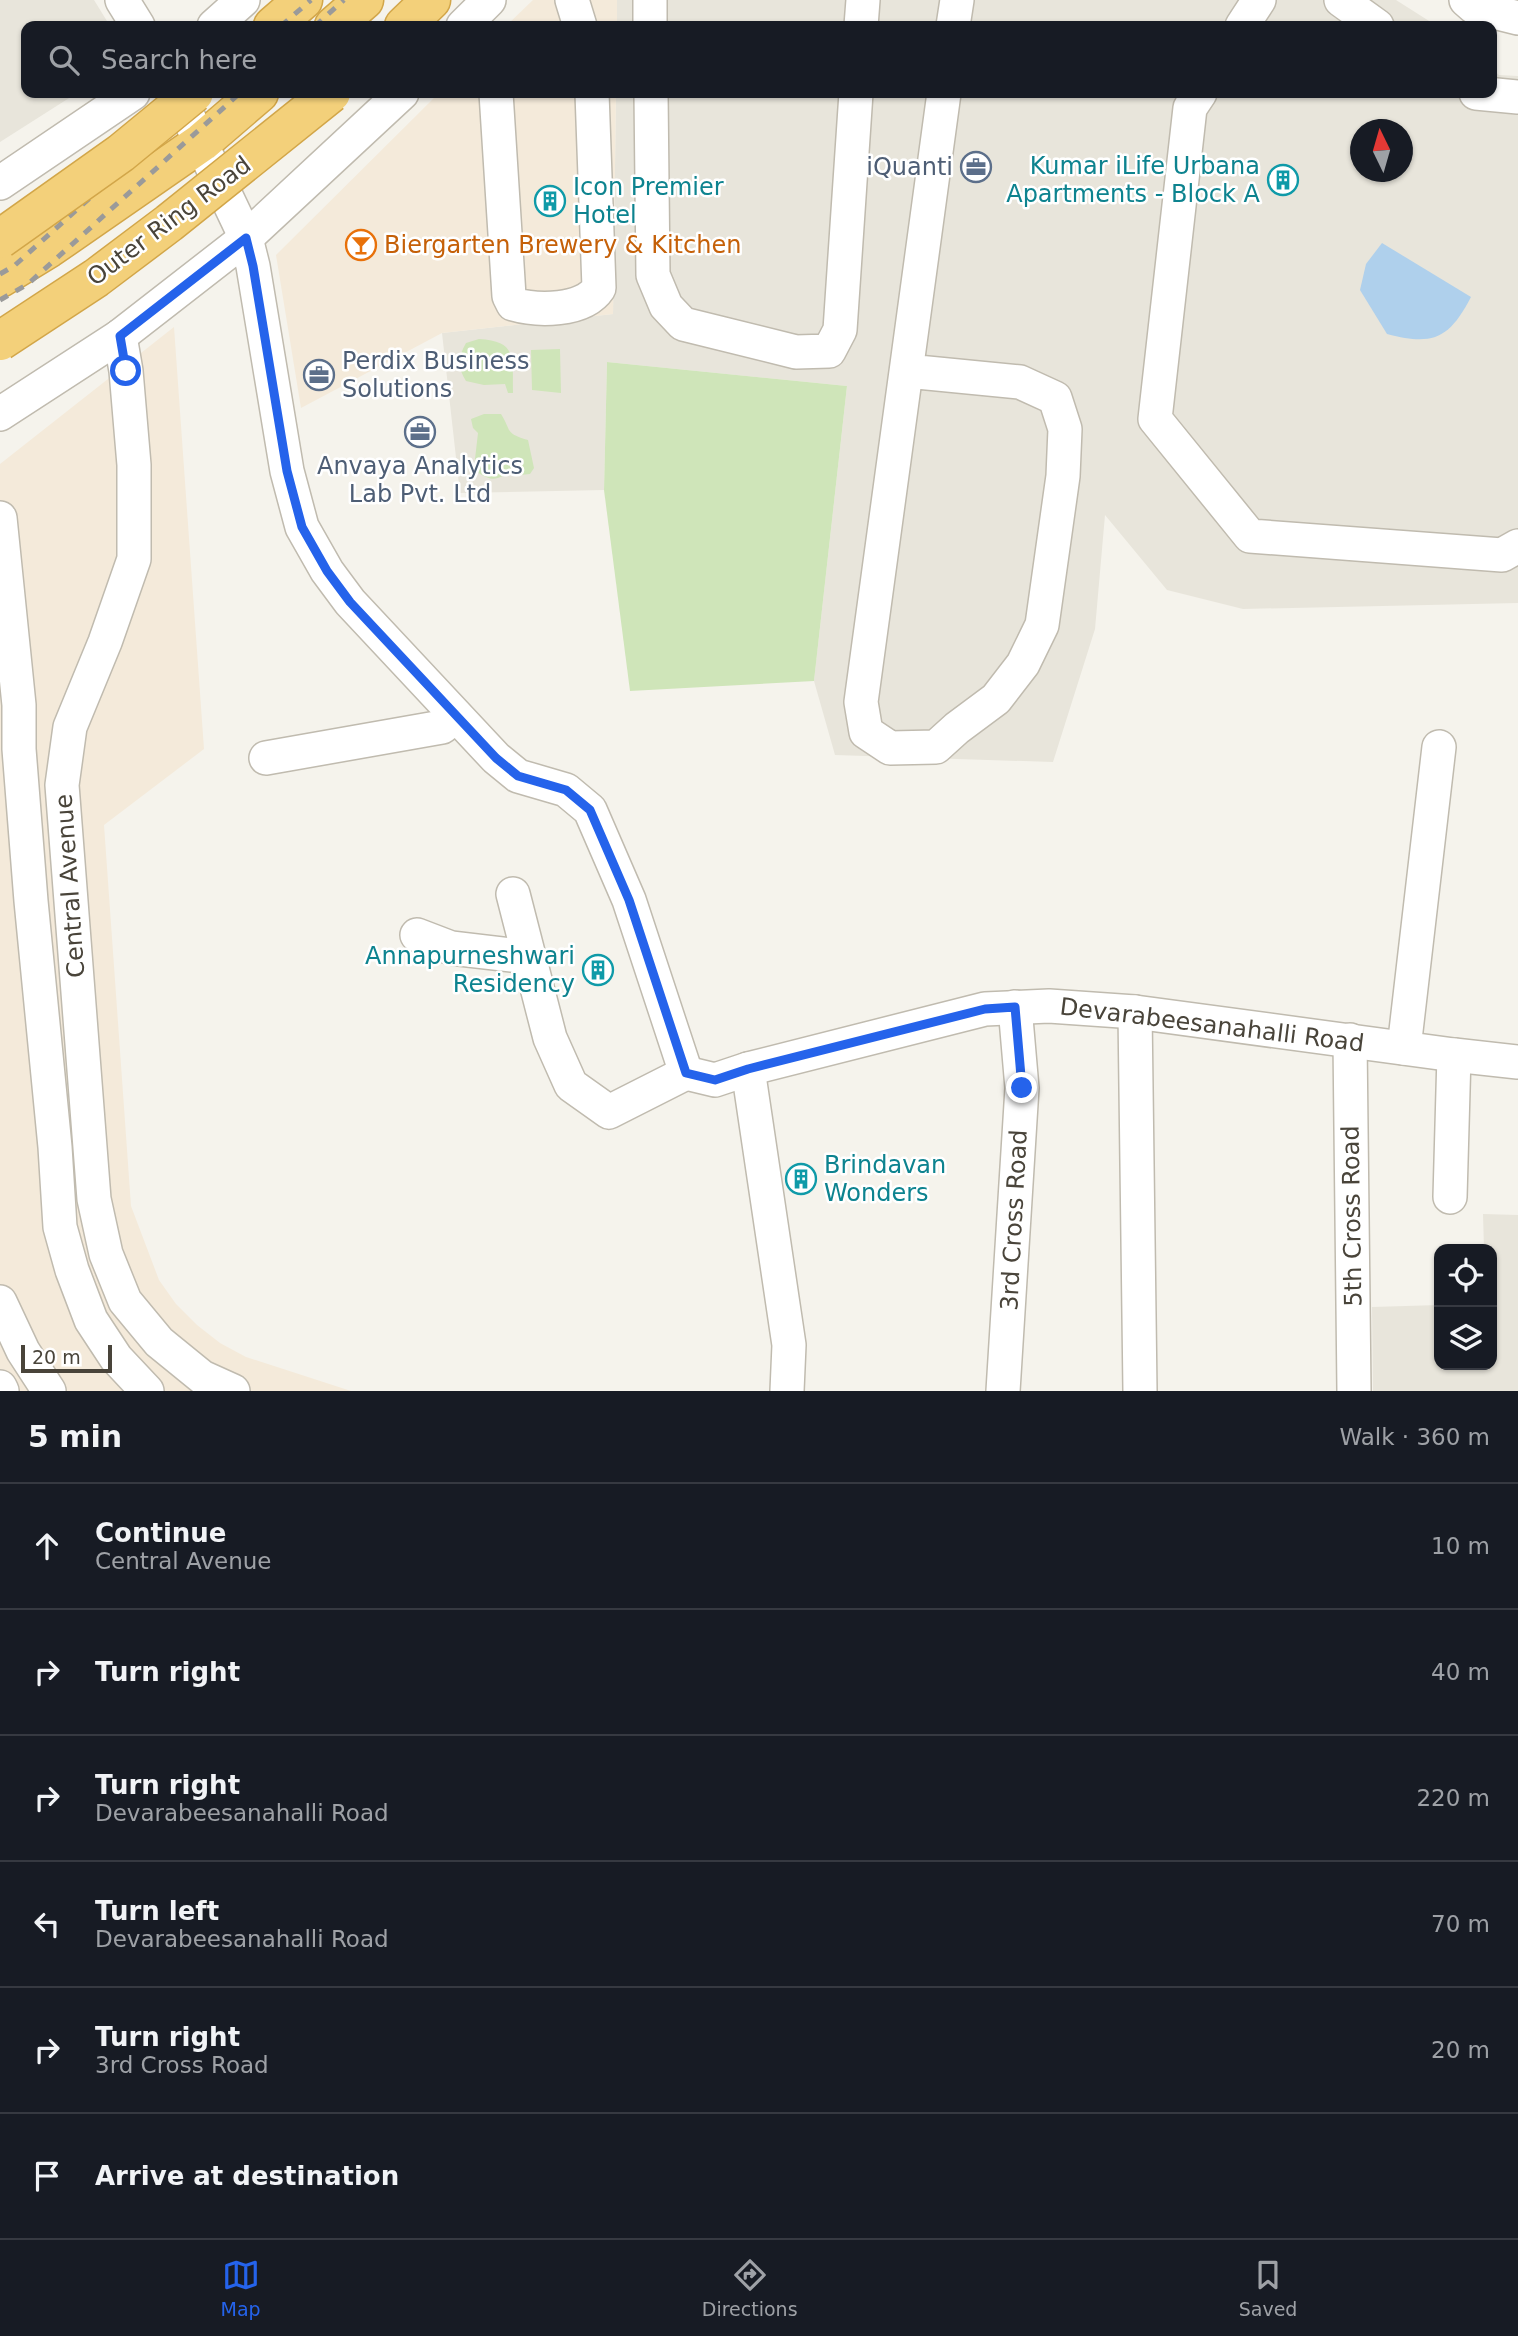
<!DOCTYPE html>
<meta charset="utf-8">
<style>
:root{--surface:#171b24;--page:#20242c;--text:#f1f3f6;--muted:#9ea1a6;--line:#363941;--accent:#2563eb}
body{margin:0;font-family:"DejaVu Sans",sans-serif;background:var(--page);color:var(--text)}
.controls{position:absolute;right:21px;bottom:21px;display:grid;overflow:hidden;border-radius:14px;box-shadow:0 2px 5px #0004}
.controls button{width:63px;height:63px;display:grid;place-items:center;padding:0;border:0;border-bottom:2px solid var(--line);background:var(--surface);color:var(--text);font:35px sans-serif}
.compass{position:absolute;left:1350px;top:119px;width:63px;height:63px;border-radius:50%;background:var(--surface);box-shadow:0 2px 5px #0004;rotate:355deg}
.scale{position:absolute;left:21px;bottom:18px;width:91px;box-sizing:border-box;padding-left:7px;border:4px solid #49443a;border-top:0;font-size:19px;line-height:24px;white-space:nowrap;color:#49443a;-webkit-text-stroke:5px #fff;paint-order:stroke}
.stop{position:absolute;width:21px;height:21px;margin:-16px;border:5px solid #2563eb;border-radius:50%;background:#fff}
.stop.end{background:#2563eb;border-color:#fff;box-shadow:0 2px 7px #0008}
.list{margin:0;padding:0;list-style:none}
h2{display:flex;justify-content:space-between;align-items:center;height:91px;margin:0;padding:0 28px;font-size:30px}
h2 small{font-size:23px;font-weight:400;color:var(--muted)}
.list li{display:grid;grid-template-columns:46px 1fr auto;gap:21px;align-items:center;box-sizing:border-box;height:126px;padding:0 28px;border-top:2px solid var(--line)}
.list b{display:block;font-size:26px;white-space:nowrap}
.list p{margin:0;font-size:23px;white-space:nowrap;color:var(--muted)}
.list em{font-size:23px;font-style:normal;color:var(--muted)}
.icon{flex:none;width:38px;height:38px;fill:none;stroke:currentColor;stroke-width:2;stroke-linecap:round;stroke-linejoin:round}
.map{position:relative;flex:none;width:1518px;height:1391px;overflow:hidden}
.search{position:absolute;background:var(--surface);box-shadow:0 2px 5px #0004;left:21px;right:21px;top:21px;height:77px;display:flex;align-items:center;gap:18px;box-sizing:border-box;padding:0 24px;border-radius:14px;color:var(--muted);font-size:26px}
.sheet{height:847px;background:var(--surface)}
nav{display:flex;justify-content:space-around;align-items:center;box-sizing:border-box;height:98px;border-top:2px solid var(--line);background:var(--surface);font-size:19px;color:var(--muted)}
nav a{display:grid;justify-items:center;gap:4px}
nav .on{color:var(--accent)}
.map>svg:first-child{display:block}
.residential{fill:#e8e5db;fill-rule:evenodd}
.commercial{fill:#f4eada}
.green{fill:#cfe5b9}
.water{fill:#afd0ec}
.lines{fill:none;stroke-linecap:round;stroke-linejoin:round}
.minor-casing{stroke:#c0bbaf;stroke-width:36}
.highway-casing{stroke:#d2a649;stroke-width:41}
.minor{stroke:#fff;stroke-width:33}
.highway{stroke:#f3d07a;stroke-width:38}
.rail{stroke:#9a9a9a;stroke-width:5;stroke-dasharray:9 9;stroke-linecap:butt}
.highway-bridge-casing{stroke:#d2a649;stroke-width:41;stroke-linecap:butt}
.highway-bridge{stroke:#f3d07a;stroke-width:38}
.route{stroke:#2563eb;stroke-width:9}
.labels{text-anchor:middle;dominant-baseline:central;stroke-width:5;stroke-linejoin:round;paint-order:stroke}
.culture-label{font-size:24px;fill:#0d838f;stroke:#fff;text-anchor:end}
.service-label{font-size:24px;fill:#4e5e75;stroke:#fff;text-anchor:end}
.street-label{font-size:24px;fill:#49443a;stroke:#fff}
.food-label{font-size:24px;fill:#c56008;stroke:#fff;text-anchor:start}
</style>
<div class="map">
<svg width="1518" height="1391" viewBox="0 0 1518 1391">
<rect width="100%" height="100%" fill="#f5f3ec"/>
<g class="residential">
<polygon points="0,0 94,0 110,26 26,26 26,93 77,93 0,142"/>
<polygon points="617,0 1396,0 1437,26 617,26"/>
<path d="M1492,69L1499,75L1518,76V603L1243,609L1167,590L1105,515L1095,629L1053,762L835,755L814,681L847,386L607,362L604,490L460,493L442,333L613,314L616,93H1492ZM1360,130H1402V172H1360Z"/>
<polygon points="1483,1214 1518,1215 1518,1391 1373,1391 1372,1307 1439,1305 1439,1365 1492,1365 1492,1249 1484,1249"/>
</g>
<g class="commercial">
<polygon points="533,0 617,0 617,26 506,26"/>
<polygon points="439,93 616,93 613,314 442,333 301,408 276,255"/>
<polygon points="174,327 204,749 104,825 131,1206 159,1280 176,1304 197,1325 220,1343 246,1357 351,1391 0,1391 0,464"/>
</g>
<g class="green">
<path d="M479,339C519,341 512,360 513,393H508L505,384L484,385L466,381C457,367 458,357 466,343Z"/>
<polygon points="560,349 561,393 532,390 531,350"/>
<polygon points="607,362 847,386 814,681 630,691 604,490"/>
<path d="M484,414H501C512,431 504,433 528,440L534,468L530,474L520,475L512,472C495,479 495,483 477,472L475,459L478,433L473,428L471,419Z"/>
</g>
<path class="water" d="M1382,243L1471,297C1449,339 1433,346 1387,334L1360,290L1366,264Z"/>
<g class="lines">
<g class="minor-casing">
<g id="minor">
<polyline points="122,0 138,26"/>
<polyline points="572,0 580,26"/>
<polyline points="650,0 650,26"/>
<polyline points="1341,0 1377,26"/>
<polyline points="1466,0 1474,7 1518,18"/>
<polyline points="214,26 243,0"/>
<polyline points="463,26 489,0"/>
<polyline points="861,26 863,0"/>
<polyline points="953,26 957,0"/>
<polyline points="1242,26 1259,0"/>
<polyline points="177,93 246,238 253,266 287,471 302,527 327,571 350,602 496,758 518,776 566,790 590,810 629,900 686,1073"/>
<path d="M496,93L509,296L513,304C537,311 583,312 599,288L592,93"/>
<polyline points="651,93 653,275 666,306 683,324 796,352 829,351 840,330 856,93"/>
<polyline points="1200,93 1190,108 1155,419 1250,536 1502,555 1518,546"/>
<polyline points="1476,93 1518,97"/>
<polyline points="0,183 133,93"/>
<polyline points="120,336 126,371 134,465 134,559 105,642 70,727 62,785 94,1199 106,1254 125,1301 159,1342 202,1377 233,1391"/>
<polyline points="907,371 1020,382 1055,398 1065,429 1063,476 1042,625 1023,664 996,699 957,728 936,747 890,748 866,732 861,702 944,93"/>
<polyline points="0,414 120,336 246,238 402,93"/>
<polyline points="0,518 19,705 19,749 31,901 55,1147 60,1227 72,1270 91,1320 116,1358 147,1391"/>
<polyline points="266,758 442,727 456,716"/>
<polyline points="513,894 550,1038 571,1085 609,1112 686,1073"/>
<polyline points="417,935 451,948 528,957"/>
<polyline points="1135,1012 1140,1391"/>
<polyline points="1350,1040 1354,1391"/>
<polyline points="1404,1048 1439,747"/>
<polyline points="748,1069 789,1345 787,1391"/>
<polyline points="686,1073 715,1080 748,1069 985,1009 1049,1006 1135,1012 1454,1055 1518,1062"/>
<polyline points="1450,1197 1454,1055"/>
<polyline points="0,1302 23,1351 49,1391"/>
<polyline points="0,1387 2,1391"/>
<polyline points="1003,1391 1022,1088 1015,1007"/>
</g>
</g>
<g class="highway-casing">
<g id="highway">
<polyline points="273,26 303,0"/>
<polyline points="334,26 364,0"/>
<polyline points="404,26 431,0"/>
<polyline points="0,278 49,248 202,142 259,93"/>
</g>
</g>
<use href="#minor" class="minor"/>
<use href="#highway" class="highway"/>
<g class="rail">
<polyline points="281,26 311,0"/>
<polyline points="315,26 344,0"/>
<polyline points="0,274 14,266 207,93"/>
<polyline points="0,300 28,284 240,93"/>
</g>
<g class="highway-bridge-casing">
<g id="highway-bridge">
<polyline points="0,239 121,153 194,93"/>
<polyline points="0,341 96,278 169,223 331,93"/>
</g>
</g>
<use href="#highway-bridge" class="highway-bridge"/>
</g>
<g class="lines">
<polyline class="route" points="126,371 120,336 246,238 253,266 287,471 302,527 327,571 350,602 496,758 518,776 566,790 590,810 629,900 686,1073 715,1080 748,1069 985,1009 1015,1007 1022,1088"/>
</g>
<defs>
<g id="office-ring" transform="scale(1.575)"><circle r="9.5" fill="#fff" stroke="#5c6f8a" stroke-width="1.5"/><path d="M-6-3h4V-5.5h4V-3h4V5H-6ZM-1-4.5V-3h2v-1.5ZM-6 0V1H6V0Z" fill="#5c6f8a"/></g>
<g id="building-ring" transform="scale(1.575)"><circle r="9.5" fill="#fff" stroke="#0f9aa8" stroke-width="1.5"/><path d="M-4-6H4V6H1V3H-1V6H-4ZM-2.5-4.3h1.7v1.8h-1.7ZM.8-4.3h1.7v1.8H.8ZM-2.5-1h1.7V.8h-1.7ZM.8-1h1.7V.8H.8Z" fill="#0f9aa8"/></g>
<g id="bar-ring" transform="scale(1.575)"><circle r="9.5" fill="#fff" stroke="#e8710a" stroke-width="1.5"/><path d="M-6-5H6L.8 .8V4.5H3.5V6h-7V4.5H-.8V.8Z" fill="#e8710a"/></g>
</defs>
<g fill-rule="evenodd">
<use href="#office-ring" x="976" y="167"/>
<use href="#building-ring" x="1283" y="180"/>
<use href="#building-ring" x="550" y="201"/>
<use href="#bar-ring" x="361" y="245"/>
<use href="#office-ring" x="319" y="375"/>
<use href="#office-ring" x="420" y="432"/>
<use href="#building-ring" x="598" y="970"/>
<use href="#building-ring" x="801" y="1179"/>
</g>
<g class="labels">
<g class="culture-label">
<text x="1260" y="166">Kumar iLife Urbana<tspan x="1260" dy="28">Apartments - Block A</tspan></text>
<text x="573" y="187" text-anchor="start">Icon Premier<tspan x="573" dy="28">Hotel</tspan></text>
<text x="575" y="956">Annapurneshwari<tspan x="575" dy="28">Residency</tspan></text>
<text x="824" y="1165" text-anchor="start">Brindavan<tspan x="824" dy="28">Wonders</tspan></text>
</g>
<g class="service-label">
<text x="953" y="167">iQuanti</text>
<text x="342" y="361" text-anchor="start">Perdix Business<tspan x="342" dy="28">Solutions</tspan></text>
<text x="420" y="466" text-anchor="middle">Anvaya Analytics<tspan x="420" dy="28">Lab Pvt. Ltd</tspan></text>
</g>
<g class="street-label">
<text transform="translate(169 221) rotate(-37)">Outer Ring Road</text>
<text transform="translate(70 886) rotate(-94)">Central Avenue</text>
<text transform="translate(1212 1025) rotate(7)">Devarabeesanahalli Road</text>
<text transform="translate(1352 1216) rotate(-91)">5th Cross Road</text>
<text transform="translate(1014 1220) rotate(-87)">3rd Cross Road</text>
</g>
<g class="food-label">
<text x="384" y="245">Biergarten Brewery &amp; Kitchen</text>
</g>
</g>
</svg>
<div class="controls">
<button><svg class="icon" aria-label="locate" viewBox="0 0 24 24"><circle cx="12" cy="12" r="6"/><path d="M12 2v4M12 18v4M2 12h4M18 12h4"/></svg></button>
<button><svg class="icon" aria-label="layers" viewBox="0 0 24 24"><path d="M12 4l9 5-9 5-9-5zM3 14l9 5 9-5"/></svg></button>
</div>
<svg class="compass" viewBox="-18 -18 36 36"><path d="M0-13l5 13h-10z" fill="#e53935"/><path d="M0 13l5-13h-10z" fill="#9ea1a6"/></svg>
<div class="scale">20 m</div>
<div class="stop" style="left:126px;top:371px"></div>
<div class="stop end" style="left:1022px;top:1088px"></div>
<div class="search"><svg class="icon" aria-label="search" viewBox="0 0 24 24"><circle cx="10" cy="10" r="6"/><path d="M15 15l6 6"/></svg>Search here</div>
</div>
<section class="sheet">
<h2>5 min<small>Walk · 360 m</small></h2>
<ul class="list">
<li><svg class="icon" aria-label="ahead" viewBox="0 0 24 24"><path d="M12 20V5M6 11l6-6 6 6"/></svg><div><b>Continue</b><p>Central Avenue</p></div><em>10 m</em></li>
<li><svg class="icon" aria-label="right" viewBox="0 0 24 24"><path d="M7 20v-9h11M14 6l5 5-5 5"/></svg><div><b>Turn right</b></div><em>40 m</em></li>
<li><svg class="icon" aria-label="right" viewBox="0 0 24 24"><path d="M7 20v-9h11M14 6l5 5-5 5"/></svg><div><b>Turn right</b><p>Devarabeesanahalli Road</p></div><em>220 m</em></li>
<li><svg class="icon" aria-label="left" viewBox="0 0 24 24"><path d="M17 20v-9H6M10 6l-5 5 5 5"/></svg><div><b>Turn left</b><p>Devarabeesanahalli Road</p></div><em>70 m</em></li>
<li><svg class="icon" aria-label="right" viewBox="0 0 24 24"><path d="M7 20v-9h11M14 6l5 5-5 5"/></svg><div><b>Turn right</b><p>3rd Cross Road</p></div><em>20 m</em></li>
<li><svg class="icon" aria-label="arrive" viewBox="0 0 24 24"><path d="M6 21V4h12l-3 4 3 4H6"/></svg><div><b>Arrive at destination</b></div></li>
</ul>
</section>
<nav>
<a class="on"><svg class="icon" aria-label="map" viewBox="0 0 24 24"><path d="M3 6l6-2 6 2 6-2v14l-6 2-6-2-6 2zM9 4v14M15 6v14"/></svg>Map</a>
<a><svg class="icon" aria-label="directions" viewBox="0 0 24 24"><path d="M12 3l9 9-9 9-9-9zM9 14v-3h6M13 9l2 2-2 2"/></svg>Directions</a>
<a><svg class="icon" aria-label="saved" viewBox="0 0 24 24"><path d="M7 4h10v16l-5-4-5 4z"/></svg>Saved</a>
</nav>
